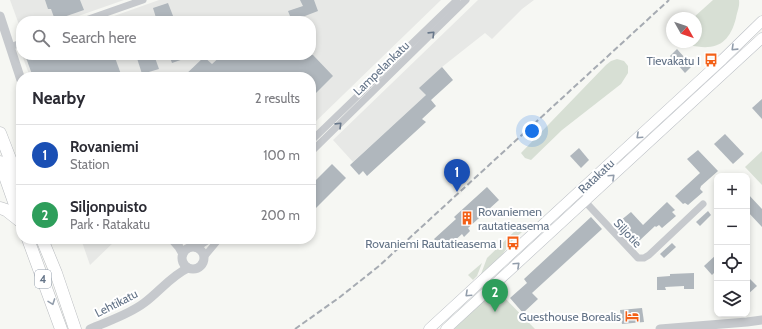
<!DOCTYPE html>
<meta charset="utf-8">
<style>
:root{--surface:#fff;--page:#f2f2f3;--text:#2b2b33;--muted:#7c7c81;--line:#e1e1e2;--accent:#f36017}
body{margin:0;font-family:Cabin,sans-serif;background:var(--page);color:var(--text)}
.controls{position:absolute;right:12px;bottom:12px;display:grid;overflow:hidden;border-radius:8px;box-shadow:0 2px 6px #0003}
.controls button{width:36px;height:36px;display:grid;place-items:center;padding:0;border:0;border-bottom:1px solid var(--line);background:var(--surface);color:var(--text);font:20px sans-serif}
.compass{position:absolute;left:666px;top:12px;width:36px;height:36px;border-radius:50%;background:var(--surface);box-shadow:0 2px 6px #0003;rotate:130deg}
.you{position:absolute;left:532px;top:131px;width:14px;height:14px;margin:-10px;border:3px solid #fff;border-radius:50%;background:#1a73e8;box-shadow:0 0 0 6px #1a73e833}
.badge{display:grid;place-items:center;width:26px;height:26px;border-radius:50%;background:var(--accent);color:#fff;font-size:13px;font-weight:700}
.pin{position:absolute;translate:-50% -33px;filter:drop-shadow(0 1px 2px #0008)}
.pin::after{content:'';position:absolute;top:21px;width:14px;height:12px;background:inherit;clip-path:polygon(0 0,100% 0,50% 100%)}
.list{margin:0;padding:0;list-style:none}
h2{display:flex;justify-content:space-between;align-items:center;height:52px;margin:0;padding:0 16px;font-size:17px}
h2 small{font-size:13px;font-weight:400;color:var(--muted)}
.list li{display:grid;grid-template-columns:26px 1fr auto;gap:12px;align-items:center;box-sizing:border-box;height:60px;padding:0 16px;border-top:1px solid var(--line)}
.list b{display:block;font-size:15px;white-space:nowrap}
.list p{margin:0;font-size:13px;white-space:nowrap;color:var(--muted)}
.list em{font-size:13px;font-style:normal;color:var(--muted)}
.icon{flex:none;width:22px;height:22px;fill:none;stroke:currentColor;stroke-width:2;stroke-linecap:round;stroke-linejoin:round}
.map{position:relative;flex:none;width:762px;height:329px;overflow:hidden}
.search{position:absolute;background:var(--surface);box-shadow:0 2px 6px #0003;left:16px;top:16px;width:300px;height:44px;display:flex;align-items:center;gap:10px;box-sizing:border-box;padding:0 14px;border-radius:16px;color:var(--muted);font-size:15px}
.panel{position:absolute;background:var(--surface);box-shadow:0 2px 6px #0003;left:16px;top:72px;width:300px;height:172px;border-radius:16px}
.map>svg:first-child{display:block}
.built{fill:#e7e8e6}
.green{fill:#d7dfd4}
.building{fill:#b0b7bd}
.lines{fill:none;stroke-linecap:round;stroke-linejoin:round}
.secondary-casing{stroke:#babec4;stroke-width:11}
.trunk-casing{stroke:#b8bbbf;stroke-width:13}
.minor{stroke:#c6c9cd;stroke-width:7}
.tertiary{stroke:#c6c9cd;stroke-width:9}
.secondary{stroke:#fff;stroke-width:10}
.trunk{stroke:#fff;stroke-width:12}
.rail{stroke:#a6abb2;stroke-width:2;stroke-dasharray:6 3;stroke-linecap:butt}
.oneway{stroke:#68778a}
.oneway2{stroke:#929dab}
.labels{text-anchor:middle;dominant-baseline:central;stroke-width:4;stroke-linejoin:round;paint-order:stroke}
.shield{fill:#fff;stroke:#929dab;stroke-width:1}
.shield-label{font-size:11px;font-weight:bold;fill:#637387}
.poi-label{font-size:12px;fill:#637387;stroke:#fff;text-anchor:end}
.street-label{font-size:12px;fill:#637387;stroke:#fff}
</style>
<div class="map">
<svg width="762" height="329" viewBox="0 0 762 329">
<rect width="100%" height="100%" fill="#f6f7f3"/>
<g class="built">
<polygon points="10,0 124,0 64,21 21,21 21,30"/>
<polygon points="159,0 441,0 311,126 311,77 30,77 22,55 311,55 311,21 100,21"/>
<polygon points="478,0 534,0 522,9 492,39 485,33 442,67 420,88 426,95 353,162 333,140"/>
<polygon points="81,239 117,239 90,265"/>
</g>
<g class="green">
<path d="M713,0H739C740,6 737,12 736,18C729,45 715,51 689,45L686,42H696V18H693Z"/>
<polygon points="617,59 624,61 628,66 628,73 621,84 562,130 531,160 525,158 521,153 606,65 611,61"/>
<polygon points="762,151 762,185 745,167"/>
<polygon points="520,226 522,230 522,232 511,242 502,255 481,274 487,258"/>
<polygon points="482,263 477,276 473,280 468,275"/>
<polygon points="496,289 535,329 454,329"/>
</g>
<g class="building">
<polygon points="45,0 80,0 84,10 55,20 51,9 48,9"/>
<polygon points="300,0 314,0 318,11 292,21 288,11 303,6"/>
<polygon points="168,3 175,21 157,21 153,8"/>
<polygon points="677,49 692,66 685,73 670,56"/>
<polygon points="25,55 114,55 122,77 33,77"/>
<polygon points="136,55 154,55 159,69 142,74"/>
<polygon points="169,55 192,55 192,56 172,63"/>
<polygon points="222,55 233,55 236,58 240,55 313,55 333,76 311,98 311,77 183,77 204,57 212,64"/>
<polygon points="442,67 453,80 431,100 436,106 422,119 426,122 367,176 363,171 359,175 350,165 426,95 419,88"/>
<polygon points="762,99 762,119 752,108"/>
<polygon points="725,134 744,154 733,164 714,144"/>
<polygon points="579,148 589,160 581,168 570,156"/>
<polygon points="698,150 718,171 701,186 700,189 703,192 688,205 685,203 683,204 675,196 700,173 687,159"/>
<polygon points="332,164 346,178 311,213 311,185"/>
<polygon points="487,187 499,200 468,228 470,231 464,237 462,234 444,250 434,239 456,219 454,217"/>
<polygon points="747,193 762,209 762,227 747,211"/>
<polygon points="667,202 675,210 672,212 676,216 662,228 659,225 656,227 655,226 639,241 620,221 631,212 643,225"/>
<polygon points="708,211 711,215 700,226 696,222"/>
<polygon points="591,217 602,229 532,293 538,299 523,313 510,298 527,283 524,279"/>
<polygon points="672,243 676,247 664,258 660,254"/>
<polygon points="717,254 717,270 712,275 704,266"/>
<polygon points="694,273 694,289 684,289 684,286 665,287 666,290 657,290 657,277 670,276 670,274"/>
<polygon points="750,279 757,286 747,295 747,281"/>
<polygon points="642,308 644,322 622,324 620,310"/>
</g>
<g class="lines">
<g class="secondary-casing">
<g id="secondary">
<polyline points="429,329 723,59 762,21"/>
<polyline points="446,329 762,38"/>
</g>
</g>
<g class="trunk-casing">
<g id="trunk">
<polyline points="0,133 21,187"/>
<polyline points="0,162 21,222"/>
<polyline points="0,208 6,210 20,221"/>
<polyline points="28,239 61,329"/>
<polyline points="42,239 56,273 75,329"/>
</g>
</g>
<g class="minor">
<polyline points="83,21 143,0"/>
<polyline points="10,47 21,43"/>
<polyline points="311,141 457,0"/>
<polyline points="311,152 466,0"/>
<polyline points="577,193 638,258 644,258 649,255 703,204"/>
<polyline points="196,248 210,239"/>
<polyline points="204,257 219,239"/>
</g>
<g class="tertiary">
<polyline points="0,16 21,80"/>
<polyline points="172,239 179,247 183,254"/>
<circle cx="193" cy="258" r="11"/>
<path d="M90,329C108,321 128,315 144,303C159,292 171,276 188,268"/>
<polyline points="660,329 747,322 762,320"/>
</g>
<use href="#secondary" class="secondary"/>
<use href="#trunk" class="trunk"/>
<polyline class="rail" points="295,329 340,297 379,266 669,0"/>
</g>
<defs><path id="oneway-chevron" d="M-2-3.5L2.5 0L-2 3.5" fill="none" stroke-width="1.6" stroke-linecap="round" stroke-linejoin="round"/></defs>
<g class="oneway">
<use href="#oneway-chevron" transform="translate(432 34) rotate(-44)"/>
<use href="#oneway-chevron" transform="translate(339 125) rotate(-44)"/>
</g>
<g class="oneway2">
<use href="#oneway-chevron" transform="translate(734 48) rotate(136)"/>
<use href="#oneway-chevron" transform="translate(639 136) rotate(137)"/>
<use href="#oneway-chevron" transform="translate(612 177) rotate(-43)"/>
<use href="#oneway-chevron" transform="translate(517 265) rotate(-43)"/>
<use href="#oneway-chevron" transform="translate(468 294) rotate(137)"/>
<use href="#oneway-chevron" transform="translate(52 302) rotate(70)"/>
</g>
<defs>
<g id="bus-bare" transform="scale(1.08)"><path d="M-5-6H5V4H4V6H2V4H-2V6H-4V4H-5ZM-3.5-4V0h7V-4ZM-3.5 1.2v1.5H-2V1.2ZM2 1.2v1.5H3.5V1.2Z" fill="#f36017" stroke="#fff" stroke-width="2.5" paint-order="stroke"/></g>
<g id="building-bare" transform="scale(1.08)"><path d="M-4-6H4V6H1V3H-1V6H-4ZM-2.5-4.3h1.7v1.8h-1.7ZM.8-4.3h1.7v1.8H.8ZM-2.5-1h1.7V.8h-1.7ZM.8-1h1.7V.8H.8Z" fill="#f36017" stroke="#fff" stroke-width="2.5" paint-order="stroke"/></g>
<g id="hotel-bare" transform="scale(1.08)"><path d="M-6-4.5h1.5V1H6V5H4.5V3h-9V5H-6ZM-4 0a1.8 1.8 0 1 1 3.6 0ZM.5 0V-2.5h3Q6-2.5 6 0Z" fill="#f36017" stroke="#fff" stroke-width="2.5" paint-order="stroke"/></g>
</defs>
<g fill-rule="evenodd">
<use href="#bus-bare" x="711" y="60"/>
<use href="#building-bare" x="467" y="218"/>
<use href="#bus-bare" x="513" y="243"/>
<use href="#hotel-bare" x="632" y="316"/>
</g>
<g class="labels">
<rect class="shield" x="35" y="270" width="16" height="18" rx="3"/>
<g class="shield-label">
<text x="43" y="279">4</text>
</g>
<g class="poi-label">
<text x="700" y="60">Tievakatu I</text>
<text x="478" y="211" text-anchor="start">Rovaniemen<tspan x="478" dy="14">rautatieasema</tspan></text>
<text x="502" y="243">Rovaniemi Rautatieasema I</text>
<text x="621" y="316">Guesthouse Borealis</text>
</g>
<g class="street-label">
<text transform="translate(381 68) rotate(-44)">Lampelankatu</text>
<text transform="translate(596 176) rotate(-43)">Ratakatu</text>
<text transform="translate(628 233) rotate(47)">Siljotie</text>
<text transform="translate(116 303) rotate(-27)">Lehtikatu</text>
</g>
</g>
</svg>
<div class="controls">
<button>+</button>
<button>−</button>
<button><svg class="icon" aria-label="locate" viewBox="0 0 24 24"><circle cx="12" cy="12" r="6"/><path d="M12 2v4M12 18v4M2 12h4M18 12h4"/></svg></button>
<button><svg class="icon" aria-label="layers" viewBox="0 0 24 24"><path d="M12 4l9 5-9 5-9-5zM3 14l9 5 9-5"/></svg></button>
</div>
<svg class="compass" viewBox="-18 -18 36 36"><path d="M0-13l5 13h-10z" fill="#e53935"/><path d="M0 13l5-13h-10z" fill="#7c7c81"/></svg>
<div class="you"></div>
<div class="pin badge" style="left:457px;top:192px;background:#1a4fb4">1</div>
<div class="pin badge" style="left:495px;top:312px;background:#2e9e5b">2</div>
<div class="search"><svg class="icon" aria-label="search" viewBox="0 0 24 24"><circle cx="10" cy="10" r="6"/><path d="M15 15l6 6"/></svg>Search here</div>
<section class="panel">
<h2>Nearby<small>2 results</small></h2>
<ul class="list">
<li><span class="badge" style="background:#1a4fb4">1</span><div><b>Rovaniemi</b><p>Station</p></div><em>100 m</em></li>
<li><span class="badge" style="background:#2e9e5b">2</span><div><b>Siljonpuisto</b><p>Park · Ratakatu</p></div><em>200 m</em></li>
</ul>
</section>
</div>
